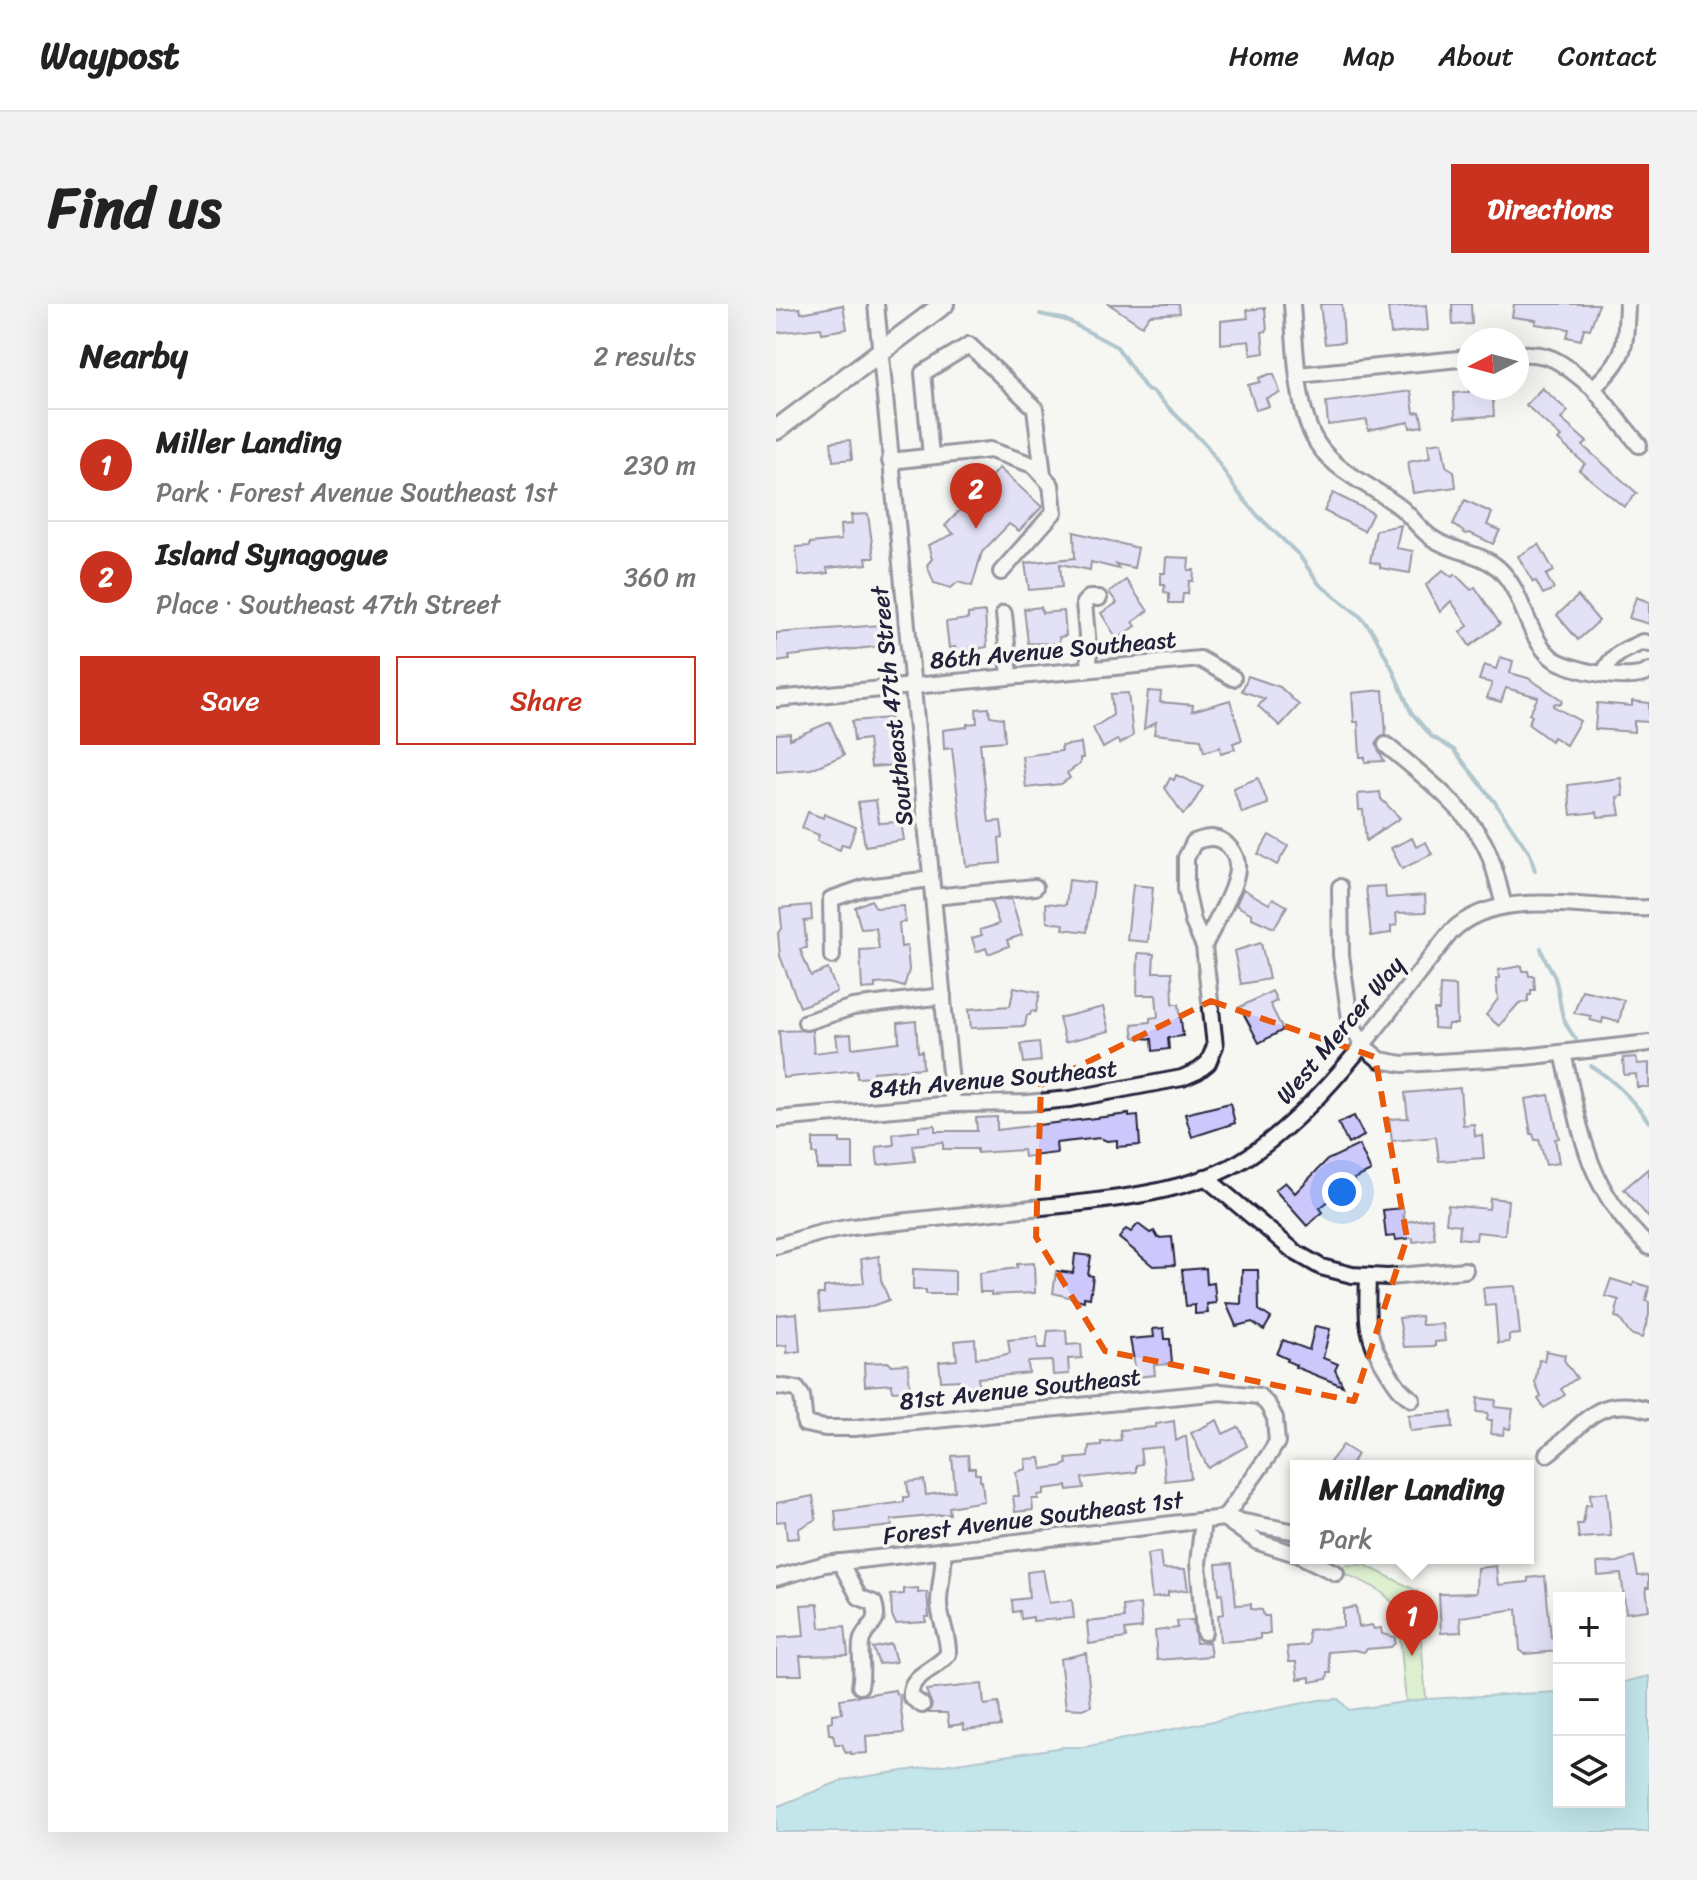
<!DOCTYPE html>
<meta charset="utf-8">
<style>
:root{--surface:#fff;--page:#f2f2f2;--text:#222;--muted:#767676;--line:#e0e0e0;--accent:#c8321e}
body{margin:0;font-family:Sriracha,sans-serif;background:var(--page);color:var(--text)}
.controls{position:absolute;right:24px;bottom:24px;display:grid;overflow:hidden;border-radius:0px;box-shadow:0 8px 32px #0002}
.controls button{width:72px;height:72px;display:grid;place-items:center;padding:0;border:0;border-bottom:2px solid var(--line);background:var(--surface);color:var(--text);font:40px sans-serif}
.compass{position:absolute;left:681px;top:24px;width:72px;height:72px;border-radius:50%;background:var(--surface);box-shadow:0 8px 32px #0002;rotate:264deg}
.you{position:absolute;left:566px;top:888px;width:28px;height:28px;margin:-20px;border:6px solid #fff;border-radius:50%;background:#1a73e8;box-shadow:0 0 0 12px #1a73e833}
.badge{display:grid;place-items:center;width:52px;height:52px;border-radius:50%;background:var(--accent);color:#fff;font-size:26px;font-weight:700}
.pin{position:absolute;translate:-50% -66px;filter:drop-shadow(0 2px 4px #0008)}
.pin::after{content:'';position:absolute;top:42px;width:28px;height:24px;background:inherit;clip-path:polygon(0 0,100% 0,50% 100%)}
.popup{position:absolute;left:514px;top:1156px;width:244px;height:104px;box-sizing:border-box;display:grid;place-content:center;border-radius:0px;background:var(--surface);filter:drop-shadow(0 2px 6px #0005);font-size:26px;white-space:nowrap;color:var(--muted)}
.popup b{font-size:30px;color:var(--text)}
.popup::after{content:'';position:absolute;left:50%;top:100%;margin-left:-16px;border:16px solid transparent;border-top-color:var(--surface)}
.list{margin:0;padding:0;list-style:none}
h2{display:flex;justify-content:space-between;align-items:center;height:104px;margin:0;padding:0 32px;font-size:34px}
h2 small{font-size:26px;font-weight:400;color:var(--muted)}
.list li{display:grid;grid-template-columns:52px 1fr auto;gap:24px;align-items:center;box-sizing:border-box;height:112px;padding:0 32px;border-top:2px solid var(--line)}
.list b{display:block;font-size:30px;white-space:nowrap}
.list p{margin:0;font-size:26px;white-space:nowrap;color:var(--muted)}
.list em{font-size:26px;font-style:normal;color:var(--muted)}
.actions{display:flex;gap:16px;padding:24px 32px}
.actions a{flex:1;padding:18px 0;border:2px solid var(--accent);border-radius:0px;text-align:center;font-size:28px;color:var(--accent)}
.actions .main{background:var(--accent);color:#fff}
.icon{flex:none;width:44px;height:44px;fill:none;stroke:currentColor;stroke-width:2;stroke-linecap:round;stroke-linejoin:round}
.map{position:relative;flex:none;width:873px;height:1528px;overflow:hidden;border-radius:0px}
header{display:flex;align-items:center;gap:48px;box-sizing:border-box;height:112px;padding:0 40px;background:var(--surface);border-bottom:2px solid var(--line)}
header strong{font-size:38px}
nav{display:flex;gap:44px;margin-inline-start:auto;font-size:28px}
.intro{display:flex;align-items:center;justify-content:space-between;box-sizing:border-box;height:192px;padding:0 48px}
h1{margin:0;font-size:56px}
.button{padding:20px 36px;border-radius:0px;background:var(--accent);color:#fff;font-size:28px;font-weight:700}
main{display:flex;gap:48px;padding:0 48px}
aside{flex:1;background:var(--surface);border-radius:0px;box-shadow:0 8px 32px #0002}
.map>svg:first-child{display:block}
.green{fill:#bfeca9;stroke:#708772;stroke-width:2}
.water{fill:#84d3e1;stroke:#5d8c9f;stroke-width:2}
.lines{fill:none;stroke-linecap:round;stroke-linejoin:round}
.stream{stroke:#5d8c9f;stroke-width:4}
.building{fill:#cdc8fb;stroke:#22223b;stroke-width:2}
.minor-casing{stroke:#22223b;stroke-width:20}
.major-casing{stroke:#22223b;stroke-width:24}
.minor{stroke:#f6f6f2;stroke-width:14}
.major{stroke:#f6f6f2;stroke-width:18}
.marked{fill:none;stroke:#e8590c;stroke-width:6;stroke-dasharray:16 10;stroke-linejoin:round}
.labels{text-anchor:middle;dominant-baseline:central;stroke-width:7;stroke-linejoin:round;paint-order:stroke}
.street-label{font-size:24px;fill:#22223b;stroke:#f6f6f2}
</style>
<header>
<strong>Waypost</strong>
<nav><a>Home</a><a>Map</a><a>About</a><a>Contact</a></nav>
</header>
<div class="intro"><h1>Find us</h1><a class="button">Directions</a></div>
<main>
<aside>
<h2>Nearby<small>2 results</small></h2>
<ul class="list">
<li><span class="badge">1</span><div><b>Miller Landing</b><p>Park · Forest Avenue Southeast 1st</p></div><em>230 m</em></li>
<li><span class="badge">2</span><div><b>Island Synagogue</b><p>Place · Southeast 47th Street</p></div><em>360 m</em></li>
</ul>
<div class="actions"><a class="main">Save</a><a>Share</a></div>
</aside>
<div class="map">
<svg width="873" height="1528" viewBox="0 0 873 1528">
<rect width="100%" height="100%" fill="#f6f6f2"/>
<filter id="ink" filterUnits="userSpaceOnUse"><feTurbulence type="fractalNoise" baseFrequency=".0125" numOctaves="2"/><feDisplacementMap in="SourceGraphic" scale="16" xChannelSelector="R" yChannelSelector="G"/><feConvolveMatrix kernelMatrix="1 2 1 2 8 2 1 2 1" color-interpolation-filters="sRGB"/></filter>
<g filter="url(#ink)">
<path class="green" d="M570,1261H589L641,1287L650,1395L630,1398L622,1310C615,1285 583,1277 561,1266Z"/>
<polygon class="water" points="873,1372 873,1528 0,1528 0,1503 67,1476 288,1443 308,1443 543,1396 562,1395 573,1406 650,1395 783,1388 783,1498 843,1498 843,1379"/>
<g class="lines">
<g class="stream">
<polyline points="264,10 290,16 341,43 371,86 377,88 431,142 461,187 482,212 523,251 543,280 584,312 597,328 616,364 635,408 655,432 678,446 718,497 754,550 759,567"/>
<path d="M765,644C767,655 775,663 779,674C787,700 780,710 800,735"/>
<path d="M815,762C838,776 857,796 873,818"/>
</g>
</g>
<g class="building">
<polygon points="333,0 403,0 404,9 374,11 366,22"/>
<polygon points="544,0 566,0 568,38 549,40"/>
<polygon points="676,0 695,0 696,20 677,21"/>
<polygon points="738,0 823,0 814,25 808,24 805,36 791,33 793,25 759,20 760,16 736,13"/>
<polygon points="67,1 71,25 46,29 45,24 0,29 0,6 24,4 25,9"/>
<polygon points="650,1 652,26 615,30 612,4"/>
<polygon points="489,4 491,27 486,28 488,49 475,51 473,37 445,40 445,17 472,14 471,6"/>
<polygon points="494,70 498,70 504,89 490,94 493,102 480,106 472,81 484,78 483,74"/>
<polygon points="693,84 716,84 718,112 679,114 678,89 693,88"/>
<polygon points="766,84 792,107 785,115 811,138 807,142 861,189 848,203 803,166 809,160 782,136 785,133 750,101"/>
<polygon points="635,87 638,109 644,108 647,122 634,124 633,118 592,126 591,116 552,121 550,98"/>
<polygon points="74,136 76,155 57,157 55,138"/>
<polygon points="666,138 670,162 678,167 680,183 637,189 632,158 654,154 652,140"/>
<polygon points="223,164 266,203 243,227 233,220 206,248 196,282 182,278 175,284 158,279 151,261 156,255 152,241 178,230 169,222"/>
<polygon points="557,189 597,209 588,227 548,207"/>
<polygon points="689,196 716,209 711,221 724,226 717,240 694,229 690,230 677,220"/>
<polygon points="92,210 98,254 90,254 91,260 51,264 52,269 23,272 20,243 34,242 34,239 65,236 64,221 76,220 75,211"/>
<polygon points="625,221 620,244 637,247 634,269 604,264 604,260 594,258 600,226"/>
<polygon points="298,228 362,244 358,264 340,260 343,265 315,258 314,266 284,260 286,283 253,286 249,259 299,254"/>
<polygon points="763,240 778,267 770,271 778,285 767,290 760,277 757,278 742,252"/>
<polygon points="390,253 413,254 412,266 418,266 417,277 413,277 412,290 407,290 406,299 393,299 393,289 388,288 389,280 385,280 385,269 389,269"/>
<polygon points="667,266 676,273 679,270 695,286 699,283 724,320 694,342 684,328 692,322 675,297 664,308 650,281"/>
<polygon points="350,276 372,307 357,318 360,322 341,335 325,309 341,299 333,288"/>
<polygon points="802,292 823,317 802,336 781,311"/>
<polygon points="860,293 873,298 873,320 853,314"/>
<polygon points="265,303 266,309 288,307 290,332 283,333 284,340 252,339 248,305"/>
<polygon points="209,308 211,343 180,349 179,343 173,344 170,318 192,315 192,310"/>
<polygon points="105,321 107,342 13,352 14,356 0,358 0,329"/>
<polygon points="724,353 737,357 734,369 752,374 786,396 785,400 779,399 777,402 804,417 790,441 777,433 775,437 752,420 756,412 753,410 762,393 730,384 725,398 711,394 716,379 703,376 708,361 720,365"/>
<polygon points="472,372 504,383 523,401 504,422 482,402 489,395 466,387"/>
<polygon points="607,386 610,431 603,434 600,440 608,457 589,458 589,453 584,453 582,418 578,418 576,389"/>
<polygon points="372,387 385,388 384,398 417,401 416,407 454,396 466,436 457,439 459,445 445,449 444,443 428,448 425,435 378,430 380,418 368,425"/>
<polygon points="352,389 357,432 344,440 341,436 327,444 317,424 337,411 335,390"/>
<polygon points="856,397 873,399 873,418 858,417 858,428 819,425 821,399 856,402"/>
<polygon points="213,404 214,412 227,414 229,437 204,439 213,518 225,517 227,533 223,534 225,559 190,562 176,444 168,445 167,426 191,423 191,420 201,419 200,405"/>
<polygon points="114,414 117,416 119,461 95,463 92,435 78,437 76,417"/>
<polygon points="54,418 68,451 35,465 0,468 0,430 14,429 14,435"/>
<polygon points="305,439 307,454 304,454 304,460 291,469 294,474 285,480 250,484 246,452 286,447 285,442"/>
<polygon points="400,471 427,483 415,503 407,510 389,484 394,474 398,476"/>
<polygon points="482,474 492,500 466,509 457,484"/>
<polygon points="845,474 847,492 841,493 844,511 822,513 821,508 795,511 792,481"/>
<polygon points="604,488 605,495 624,514 606,526 605,523 606,526 590,537 587,506 583,506 582,490"/>
<polygon points="100,496 103,519 125,518 128,536 89,542 82,498"/>
<polygon points="32,508 47,514 48,510 80,523 73,542 66,540 64,546 41,537 43,531 26,524"/>
<polygon points="493,531 512,542 501,561 482,550"/>
<polygon points="636,534 640,543 650,538 656,550 626,565 615,544"/>
<polygon points="293,576 318,579 311,628 287,625 288,620 271,618 270,599 290,601"/>
<polygon points="357,581 377,583 372,638 351,636"/>
<polygon points="609,582 610,594 649,591 650,608 620,609 621,621 615,622 615,629 595,632 590,583"/>
<polygon points="467,585 493,600 497,594 511,602 498,624 476,614 476,610 460,601"/>
<polygon points="235,595 246,631 231,636 233,642 212,650 210,644 200,648 196,634 206,631 204,626 223,620 215,597"/>
<polygon points="95,596 100,604 128,602 129,618 123,619 125,643 131,642 133,666 128,683 115,679 99,680 99,684 86,685 84,646 103,645 100,624 85,625 79,603"/>
<polygon points="35,601 36,616 28,617 31,644 24,645 35,672 52,665 61,688 24,703 4,652 2,629 6,623 4,604"/>
<polygon points="485,639 493,675 465,680 458,647"/>
<polygon points="362,649 378,650 377,668 396,668 397,700 403,700 407,732 392,734 393,745 377,747 376,735 358,733 356,720 374,718 374,714 382,713 380,691 361,691"/>
<polygon points="746,662 747,667 752,667 753,672 758,672 759,686 755,686 755,691 752,691 752,698 743,699 723,722 710,711 722,695 720,675 723,674 722,666"/>
<polygon points="664,681 680,682 681,720 672,720 671,725 658,724 658,706 663,706"/>
<polygon points="238,683 264,688 260,708 255,707 254,711 251,711 249,722 195,724 193,705 234,702"/>
<polygon points="806,686 848,696 843,718 827,714 826,719 814,716 815,712 798,709"/>
<polygon points="496,687 501,697 494,700 507,726 483,739 464,703"/>
<polygon points="327,703 333,727 289,738 283,714"/>
<polygon points="140,717 142,748 146,747 147,764 97,768 97,773 81,774 81,766 7,774 3,727 36,726 38,749 62,746 60,731 75,730 76,744 123,738 122,719"/>
<polygon points="263,738 265,757 248,759 245,740"/>
<polygon points="860,753 862,760 873,759 873,783 861,783 860,770 848,771 847,754"/>
<polygon points="684,784 687,821 698,820 699,832 706,831 708,854 663,857 660,833 616,837 613,815 632,814 629,789"/>
<polygon points="773,791 783,834 779,835 783,859 770,861 763,836 759,836 757,830 755,830 749,795"/>
<polygon points="454,799 459,819 416,833 409,810"/>
<polygon points="353,810 353,813 362,812 364,841 341,843 341,836 331,837 324,834 280,839 281,849 248,853 247,846 201,849 201,845 167,845 167,838 137,841 139,857 102,861 100,843 118,841 117,830 143,827 143,822 159,821 159,827 201,827 200,814 221,813 221,826"/>
<polygon points="578,812 588,832 572,840 562,819"/>
<polygon points="37,835 64,835 64,839 77,839 77,865 41,865 41,850 37,850"/>
<polygon points="583,841 595,867 578,875 580,879 565,887 544,904 547,908 531,922 499,886 509,878 519,889 551,856"/>
<polygon points="873,864 873,914 848,885"/>
<polygon points="714,894 732,896 729,931 701,928 700,936 683,934 684,921 670,919 672,901 713,905"/>
<polygon points="627,904 629,918 656,914 659,935 637,938 637,934 620,936 619,932 610,933 607,906"/>
<polygon points="362,920 374,929 378,927 382,934 396,933 399,961 377,962 343,934 350,925 355,928"/>
<polygon points="299,950 315,952 312,971 317,972 314,994 308,993 308,997 277,989 280,967 297,969"/>
<polygon points="103,952 105,976 113,996 90,1004 44,1008 42,990 48,990 48,983 88,979 85,955"/>
<polygon points="258,959 259,989 215,991 215,988 204,988 203,969 241,964 241,960"/>
<polygon points="430,964 431,980 438,979 440,999 431,1000 432,1009 419,1010 419,1001 410,1002 406,966"/>
<polygon points="137,965 179,967 179,990 150,990 150,986 137,986"/>
<polygon points="466,966 482,966 483,1006 495,1014 488,1026 476,1018 460,1022 450,999 465,1000"/>
<polygon points="835,975 857,982 858,978 873,983 870,997 873,998 873,1011 866,1034 854,1030 843,1014 839,1013 843,996 829,992"/>
<polygon points="739,982 744,1030 733,1031 733,1038 722,1039 719,1001 709,1002 707,984"/>
<polygon points="21,1009 24,1047 11,1049 11,1041 0,1042 0,1011"/>
<polygon points="645,1012 646,1021 667,1020 669,1037 659,1038 659,1042 628,1043 623,1014"/>
<polygon points="539,1022 554,1025 547,1054 562,1060 559,1066 567,1082 519,1063 520,1061 511,1057 512,1055 501,1050 507,1036 533,1046"/>
<polygon points="388,1024 389,1035 394,1035 396,1060 378,1061 379,1071 361,1073 354,1035 378,1033 377,1025"/>
<polygon points="290,1026 291,1041 305,1040 306,1054 292,1055 293,1070 277,1071 276,1057 252,1058 253,1069 202,1074 203,1081 183,1083 183,1076 165,1077 163,1058 181,1056 179,1037 199,1035 200,1054 223,1052 234,1049 232,1036 261,1033 262,1044 270,1044 272,1027"/>
<polygon points="770,1047 789,1051 788,1056 801,1074 785,1085 789,1091 768,1104 762,1095 765,1093 759,1079 763,1056 768,1057"/>
<polygon points="112,1058 115,1061 132,1060 134,1086 116,1087 116,1080 89,1082 88,1059"/>
<polygon points="702,1094 720,1096 719,1103 737,1105 734,1125 728,1124 727,1131 715,1130 716,1116 711,1116 712,1109 701,1108"/>
<polygon points="676,1108 677,1123 634,1127 632,1111"/>
<polygon points="441,1116 447,1130 462,1123 464,1125 471,1142 432,1164 415,1129"/>
<polygon points="398,1117 400,1137 410,1132 415,1174 389,1177 386,1143 364,1145 366,1160 360,1161 360,1168 306,1174 308,1184 292,1186 291,1182 268,1185 268,1190 262,1191 262,1195 256,1195 257,1206 239,1208 237,1192 243,1192 240,1168 250,1165 249,1155 264,1154 266,1165 287,1162 291,1160 290,1155 312,1153 313,1142 325,1141 325,1138 345,1136 344,1126 380,1123 380,1120"/>
<polygon points="567,1141 581,1150 576,1159 580,1162 551,1162"/>
<polygon points="192,1151 193,1164 199,1164 199,1170 204,1170 204,1177 206,1177 208,1197 173,1203 174,1210 115,1216 116,1222 61,1228 59,1207 128,1198 128,1193 133,1193 131,1178 148,1176 150,1191 179,1187 176,1152"/>
<polygon points="831,1188 835,1232 803,1234 801,1220 807,1220 810,1201 815,1201 814,1190"/>
<polygon points="37,1192 40,1215 22,1225 23,1234 11,1235 9,1217 0,1218 0,1199"/>
<polygon points="384,1248 386,1265 409,1266 412,1286 392,1288 392,1292 376,1294 371,1250"/>
<polygon points="858,1252 862,1272 873,1271 873,1284 870,1284 873,1306 850,1309 845,1270 822,1272 821,1259 842,1258"/>
<polygon points="456,1259 460,1301 475,1300 475,1305 486,1306 488,1312 493,1312 494,1330 484,1330 484,1335 444,1338 442,1311 448,1310 446,1289 443,1290 440,1260"/>
<polygon points="720,1262 722,1281 752,1278 752,1274 769,1272 775,1334 783,1333 783,1347 749,1350 744,1346 741,1305 684,1313 685,1328 665,1329 663,1290 700,1289 701,1264"/>
<polygon points="267,1266 273,1299 296,1296 298,1314 257,1317 257,1313 245,1315 244,1307 237,1308 236,1296 253,1294 251,1268"/>
<polygon points="142,1284 142,1289 151,1288 153,1313 149,1313 150,1318 120,1320 116,1312 115,1291 128,1290 128,1285"/>
<polygon points="42,1300 44,1324 69,1322 72,1351 24,1352 26,1371 0,1371 0,1334 28,1332 25,1301"/>
<polygon points="364,1300 366,1324 349,1326 350,1334 313,1340 311,1318 348,1314 347,1302"/>
<polygon points="580,1303 583,1323 596,1321 598,1325 605,1324 606,1330 619,1333 619,1339 615,1343 591,1345 588,1348 578,1346 552,1348 555,1369 552,1369 551,1375 534,1378 534,1373 522,1375 520,1358 513,1358 511,1343 531,1341 533,1338 532,1326 567,1323 567,1305"/>
<polygon points="417,1316 420,1339 433,1338 435,1352 381,1356 379,1327 402,1324 401,1317"/>
<polygon points="115,1340 120,1358 103,1360 97,1344"/>
<polygon points="310,1349 315,1402 306,1405 290,1404 284,1355"/>
<polygon points="206,1380 208,1401 223,1399 225,1422 188,1426 187,1420 173,1422 171,1409 153,1409 156,1401 150,1386"/>
<polygon points="119,1386 120,1390 123,1390 128,1429 90,1432 91,1449 75,1450 75,1448 70,1449 66,1440 59,1440 57,1430 53,1430 52,1418 56,1417 56,1410 66,1409 64,1395"/>
</g>
<g class="lines">
<g class="minor-casing">
<g id="minor">
<polyline points="100,0 177,800"/>
<path d="M516,0C519,37 520,99 537,132C555,168 596,180 625,204C636,213 644,226 656,234C676,248 703,248 722,264C748,287 749,330 775,353C790,366 857,380 873,367"/>
<path d="M851,0C849,45 851,52 817,84L863,141"/>
<path d="M741,50C778,47 789,62 817,84"/>
<polyline points="522,71 693,54"/>
<polyline points="155,152 147,69 193,41 259,104 267,171"/>
<polyline points="114,157 214,146 257,161 275,181 278,208 225,268"/>
<polyline points="228,310 234,372"/>
<polyline points="314,364 308,299 313,294 323,294"/>
<path d="M828,369C835,350 851,345 867,338L873,340"/>
<polyline points="0,395 424,355 457,374"/>
<path d="M610,441C643,468 691,505 710,543C719,562 723,583 728,602"/>
<polyline points="564,583 565,651 574,715 586,741 604,756 627,760 748,753 873,739"/>
<polyline points="157,593 259,583"/>
<polyline points="56,652 55,595 90,583 155,575"/>
<polyline points="30,718 77,703 167,692"/>
<path d="M787,749C806,830 809,882 873,943"/>
<path d="M0,815L177,800L251,799L294,795L406,774L422,767L432,759L439,742L428,642L417,618L410,585V554L418,538C431,533 442,531 452,542C458,548 462,557 461,565C459,588 438,620 428,642"/>
<polyline points="429,873 519,948 545,963 576,971 612,973 689,966"/>
<path d="M0,942L44,929L76,923C132,917 189,911 245,905C314,898 415,892 473,852C552,799 615,702 675,628C721,581 813,607 873,604"/>
<path d="M592,972C591,1011 588,1032 611,1066C619,1078 623,1087 636,1095"/>
<polyline points="0,1082 21,1085 26,1092 29,1120 49,1124 78,1124 445,1088 483,1092 492,1101 499,1114 500,1127 501,1138 493,1151 448,1214 482,1238 520,1250"/>
<path d="M771,1150C809,1122 819,1089 873,1106"/>
<polyline points="427,1216 422,1259 428,1328"/>
<polyline points="529,1254 560,1269"/>
<path d="M64,1258L83,1293L98,1299C105,1322 93,1318 86,1335C82,1346 88,1365 84,1382"/>
<polyline points="0,1274 49,1260 448,1214 520,1228"/>
<path d="M146,1401L135,1393C132,1370 161,1366 172,1350C173,1331 163,1316 163,1298C163,1281 169,1264 167,1246"/>
</g>
</g>
<g class="major-casing">
<polyline id="major" points="0,126 168,0"/>
</g>
<use href="#minor" class="minor"/>
<use href="#major" class="major"/>
</g>
</g>
<path d="M0 0H873V1528H0ZM435,697L599,753L631,934L578,1097L329,1047L260,933L265,781Z" fill="#f6f6f2" fill-opacity=".55" fill-rule="evenodd"/>
<path class="marked" d="M435,697L599,753L631,934L578,1097L329,1047L260,933L265,781Z"/>
<g class="labels">
<g class="street-label">
<text transform="translate(277 346) rotate(-5)">86th Avenue Southeast</text>
<text transform="translate(116 402) rotate(-96)">Southeast 47th Street</text>
<text transform="translate(564 726) rotate(-50)">West Mercer Way</text>
<text transform="translate(217 775) rotate(-5)">84th Avenue Southeast</text>
<text transform="translate(244 1085) rotate(-6)">81st Avenue Southeast</text>
<text transform="translate(257 1214) rotate(-7)">Forest Avenue Southeast 1st</text>
</g>
</g>
</svg>
<div class="controls">
<button>+</button>
<button>−</button>
<button><svg class="icon" aria-label="layers" viewBox="0 0 24 24"><path d="M12 4l9 5-9 5-9-5zM3 14l9 5 9-5"/></svg></button>
</div>
<svg class="compass" viewBox="-18 -18 36 36"><path d="M0-13l5 13h-10z" fill="#e53935"/><path d="M0 13l5-13h-10z" fill="#767676"/></svg>
<div class="you"></div>
<div class="pin badge" style="left:636px;top:1352px">1</div>
<div class="popup"><b>Miller Landing</b>Park</div>
<div class="pin badge" style="left:200px;top:225px">2</div>
</div>
</main>
